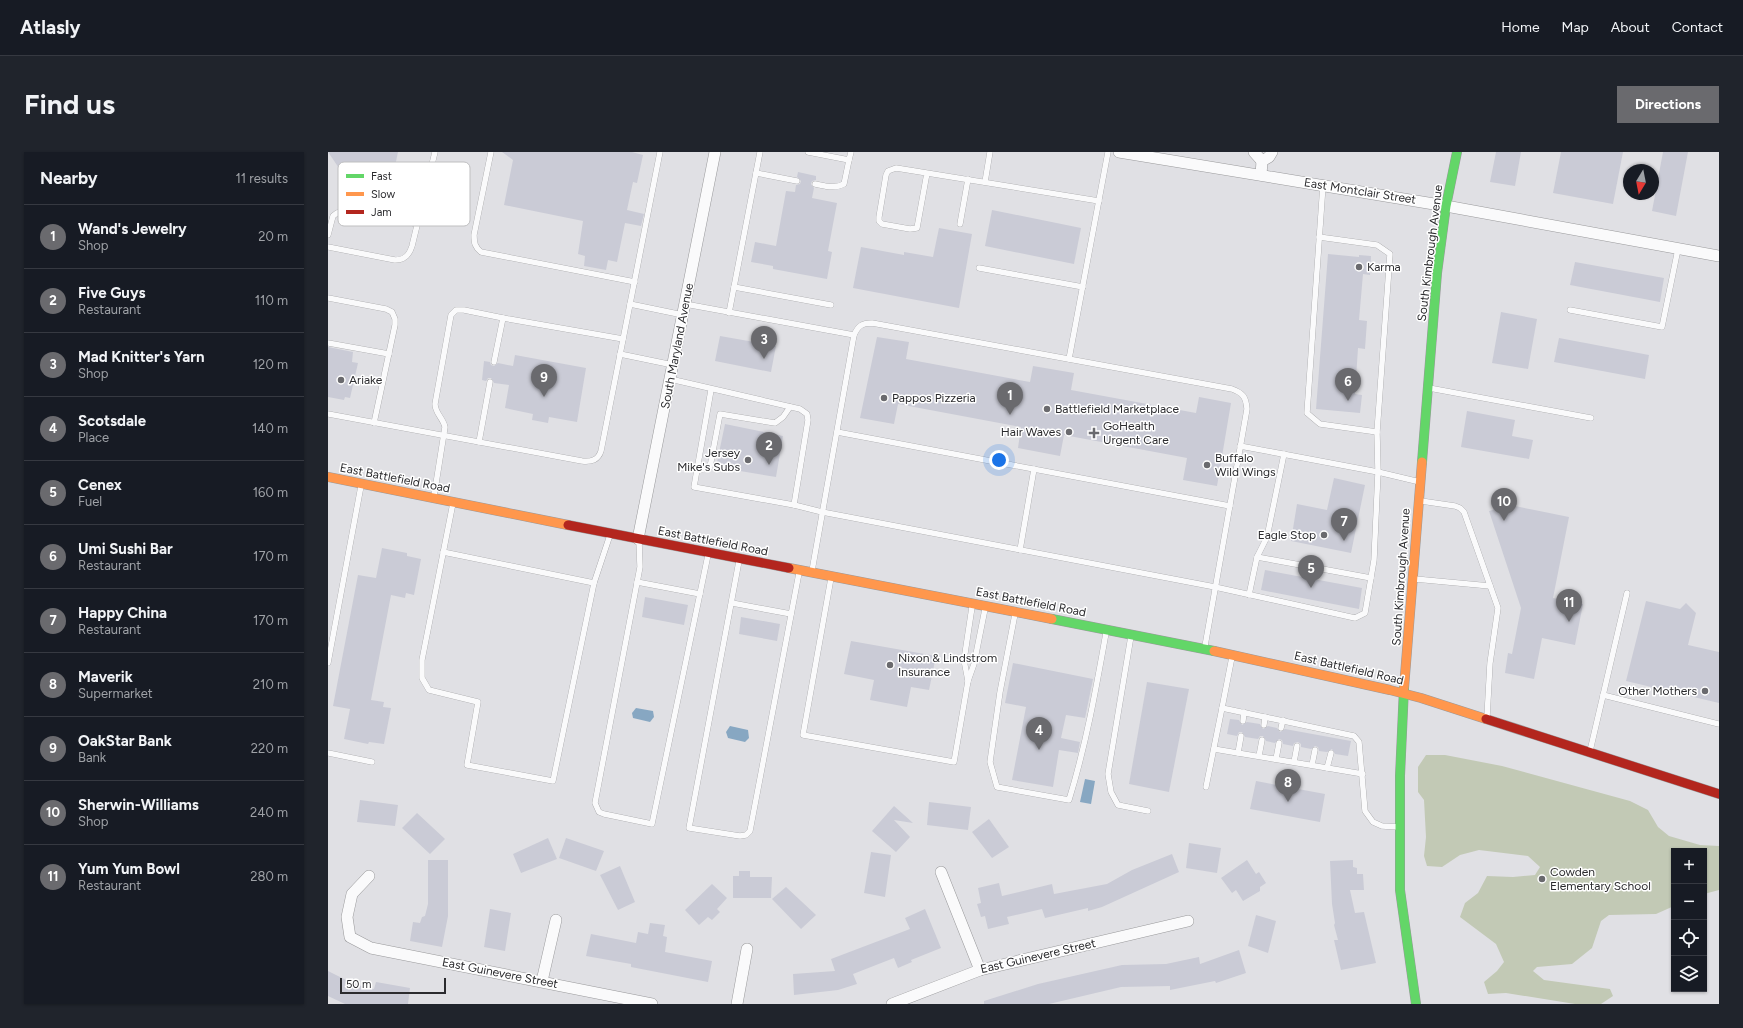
<!DOCTYPE html>
<meta charset="utf-8">
<style>
:root{--surface:#171b24;--page:#20242c;--text:#f1f3f6;--muted:#9ea1a6;--line:#363941;--accent:#6a6a6e}
body{margin:0;font-family:Figtree,sans-serif;background:var(--page);color:var(--text)}
.controls{position:absolute;right:12px;bottom:12px;display:grid;overflow:hidden;border-radius:0px;box-shadow:0 1px 3px #0004}
.controls button{width:36px;height:36px;display:grid;place-items:center;padding:0;border:0;border-bottom:1px solid var(--line);background:var(--surface);color:var(--text);font:20px sans-serif}
.compass{position:absolute;left:1295px;top:12px;width:36px;height:36px;border-radius:50%;background:var(--surface);box-shadow:0 1px 3px #0004;rotate:190deg}
.scale{position:absolute;left:12px;bottom:10px;width:106px;box-sizing:border-box;padding-left:4px;border:2px solid #2b2b2e;border-top:0;font-size:11px;line-height:14px;white-space:nowrap;color:#2b2b2e;-webkit-text-stroke:3px #fff;paint-order:stroke}
.you{position:absolute;left:671px;top:308px;width:14px;height:14px;margin:-10px;border:3px solid #fff;border-radius:50%;background:#1a73e8;box-shadow:0 0 0 6px #1a73e833}
.badge{display:grid;place-items:center;width:26px;height:26px;border-radius:50%;background:var(--accent);color:#fff;font-size:13px;font-weight:700}
.pin{position:absolute;translate:-50% -33px;filter:drop-shadow(0 1px 2px #0008)}
.pin::after{content:'';position:absolute;top:21px;width:14px;height:12px;background:inherit;clip-path:polygon(0 0,100% 0,50% 100%)}
.list{margin:0;padding:0;list-style:none}
h2{display:flex;justify-content:space-between;align-items:center;height:52px;margin:0;padding:0 16px;font-size:17px}
h2 small{font-size:13px;font-weight:400;color:var(--muted)}
.list li{display:grid;grid-template-columns:26px 1fr auto;gap:12px;align-items:center;box-sizing:border-box;height:64px;padding:0 16px;border-top:1px solid var(--line)}
.list b{display:block;font-size:15px;white-space:nowrap}
.list p{margin:0;font-size:13px;white-space:nowrap;color:var(--muted)}
.list em{font-size:13px;font-style:normal;color:var(--muted)}
.icon{flex:none;width:22px;height:22px;fill:none;stroke:currentColor;stroke-width:2;stroke-linecap:round;stroke-linejoin:round}
.map{position:relative;flex:none;width:1391px;height:852px;overflow:hidden;border-radius:0px}
header{display:flex;align-items:center;gap:24px;box-sizing:border-box;height:56px;padding:0 20px;background:var(--surface);border-bottom:1px solid var(--line)}
header strong{font-size:19px}
nav{display:flex;gap:22px;margin-inline-start:auto;font-size:14px}
.intro{display:flex;align-items:center;justify-content:space-between;box-sizing:border-box;height:96px;padding:0 24px}
h1{margin:0;font-size:28px}
.button{padding:10px 18px;border-radius:0px;background:var(--accent);color:#fff;font-size:14px;font-weight:700}
main{display:flex;gap:24px;padding:0 24px}
aside{flex:1;background:var(--surface);border-radius:0px;box-shadow:0 1px 3px #0004}
.map>svg:first-child{display:block}
.green{fill:#c2c9b5}
.water{fill:#87a7c2}
.building{fill:#cacbd6}
.lines{fill:none;stroke-linecap:round;stroke-linejoin:round}
.lane-casing{stroke:#99999b;stroke-width:6}
.street-casing{stroke:#99999b;stroke-width:12}
.fast-casing{stroke:#99999b;stroke-width:10}
.slow-casing{stroke:#99999b;stroke-width:10}
.jam-casing{stroke:#99999b;stroke-width:10}
.lane{stroke:#fafafb;stroke-width:5.5}
.street{stroke:#fafafb;stroke-width:11}
.fast{stroke:#63d668;stroke-width:9}
.slow{stroke:#ff974d;stroke-width:9}
.jam{stroke:#b3261e;stroke-width:9}
.poi-dot{fill:#6a6a6e;stroke:#fff;stroke-width:1.5}
.labels{text-anchor:middle;dominant-baseline:central;stroke-width:3;stroke-linejoin:round;paint-order:stroke}
.street-label{font-size:12px;fill:#2b2b2e;stroke:#fff}
.poi-label{font-size:12px;fill:#2b2b2e;stroke:#fff;text-anchor:start}
.key{fill:#fff;stroke:#bfbfc0;stroke-width:1}
.key-label{font-size:11px;fill:#2b2b2e}
</style>
<header>
<strong>Atlasly</strong>
<nav><a>Home</a><a>Map</a><a>About</a><a>Contact</a></nav>
</header>
<div class="intro"><h1>Find us</h1><a class="button">Directions</a></div>
<main>
<aside>
<h2>Nearby<small>11 results</small></h2>
<ul class="list">
<li><span class="badge">1</span><div><b>Wand's Jewelry</b><p>Shop</p></div><em>20 m</em></li>
<li><span class="badge">2</span><div><b>Five Guys</b><p>Restaurant</p></div><em>110 m</em></li>
<li><span class="badge">3</span><div><b>Mad Knitter's Yarn</b><p>Shop</p></div><em>120 m</em></li>
<li><span class="badge">4</span><div><b>Scotsdale</b><p>Place</p></div><em>140 m</em></li>
<li><span class="badge">5</span><div><b>Cenex</b><p>Fuel</p></div><em>160 m</em></li>
<li><span class="badge">6</span><div><b>Umi Sushi Bar</b><p>Restaurant</p></div><em>170 m</em></li>
<li><span class="badge">7</span><div><b>Happy China</b><p>Restaurant</p></div><em>170 m</em></li>
<li><span class="badge">8</span><div><b>Maverik</b><p>Supermarket</p></div><em>210 m</em></li>
<li><span class="badge">9</span><div><b>OakStar Bank</b><p>Bank</p></div><em>220 m</em></li>
<li><span class="badge">10</span><div><b>Sherwin-Williams</b><p>Shop</p></div><em>240 m</em></li>
<li><span class="badge">11</span><div><b>Yum Yum Bowl</b><p>Restaurant</p></div><em>280 m</em></li>
</ul>
</aside>
<div class="map">
<svg width="1391" height="852" viewBox="0 0 1391 852">
<rect width="100%" height="100%" fill="#e0e0e4"/>
<polygon class="green" points="1098,603 1117,603 1174,614 1302,649 1320,658 1330,675 1341,684 1372,693 1391,694 1391,738 1376,742 1376,699 1346,699 1346,754 1328,762 1281,763 1273,769 1264,796 1244,812 1209,815 1205,819 1216,828 1282,837 1285,844 1273,852 1247,852 1178,841 1160,842 1156,830 1169,819 1176,810 1168,792 1132,765 1137,751 1150,741 1159,724 1185,725 1207,723 1212,715 1200,704 1151,698 1132,703 1114,715 1099,714 1096,704 1098,685 1096,648 1090,640 1090,615"/>
<g class="water">
<polygon points="308,556 325,559 326,565 322,570 305,566 304,561"/>
<polygon points="402,574 420,578 421,586 417,590 400,586 398,580"/>
<polygon points="757,627 767,629 763,652 752,650"/>
</g>
<g class="building">
<polygon points="0,0 70,0 64,29 13,19"/>
<polygon points="174,0 304,0 315,3 309,31 305,30 299,58 316,62 313,74 297,71 289,110 280,108 278,118 256,114 257,104 250,102 255,69 176,53 185,8"/>
<polygon points="1168,0 1193,0 1187,34 1162,30"/>
<polygon points="1233,0 1295,0 1285,52 1225,41"/>
<polygon points="1335,0 1360,0 1348,64 1324,59"/>
<polygon points="470,20 488,24 488,28 484,29 483,32 486,36 484,46 509,51 500,99 504,100 499,127 445,117 445,114 423,110 427,90 448,94 458,39 467,40 468,33 472,32 473,29 469,25"/>
<polygon points="664,58 753,76 746,112 657,94"/>
<polygon points="611,76 644,82 631,156 525,136 533,95 576,103 576,100 605,105"/>
<polygon points="1000,102 1031,105 1031,103 1043,104 1042,123 1035,122 1031,168 1039,169 1037,197 1030,196 1027,242 1034,243 1032,261 988,257"/>
<polygon points="1247,110 1336,126 1332,150 1242,133"/>
<polygon points="1173,160 1209,167 1200,217 1164,211"/>
<polygon points="392,184 448,194 443,220 387,209"/>
<polygon points="549,185 581,190 578,207 702,230 705,214 746,221 743,238 868,261 871,245 903,251 889,334 855,328 859,306 736,283 732,304 690,296 693,275 570,252 566,272 532,266"/>
<polygon points="1231,186 1321,203 1317,227 1226,210"/>
<polygon points="0,195 25,200 24,210 30,211 22,246 17,245 16,248 0,245"/>
<polygon points="187,203 258,216 249,270 221,265 220,271 204,268 205,262 177,256 181,233 166,231 163,226 160,226 158,229 154,228 156,209 162,210 163,213 166,214 170,211 185,214"/>
<polygon points="1139,259 1187,268 1184,284 1205,288 1201,307 1133,295"/>
<polygon points="397,272 455,284 448,325 388,315"/>
<polygon points="1006,326 1037,333 1023,401 963,389 969,352 999,358"/>
<polygon points="1167,350 1241,365 1225,446 1255,452 1247,493 1214,486 1206,527 1177,521 1180,501 1184,502 1193,456 1161,359 1165,358"/>
<polygon points="54,396 79,401 79,404 93,407 86,443 78,441 77,446 63,443 43,548 56,550 55,555 63,556 56,592 41,590 40,592 16,587 22,557 5,554 30,423 48,426"/>
<polygon points="937,418 1034,436 1031,457 933,438"/>
<polygon points="317,445 360,453 356,473 314,465"/>
<polygon points="1318,449 1352,457 1358,451 1368,461 1360,493 1391,500 1391,551 1298,529"/>
<polygon points="413,465 452,472 449,489 411,482"/>
<polygon points="523,489 608,504 601,538 583,535 579,555 542,548 546,528 516,522"/>
<polygon points="685,511 765,527 757,566 738,563 733,586 752,590 750,601 731,598 725,635 684,628 698,555 677,551"/>
<polygon points="819,530 861,537 841,640 801,632"/>
<polygon points="902,567 911,568 914,573 919,570 932,572 935,577 940,574 949,576 952,580 957,577 1023,589 1020,604 1007,602 1004,597 999,600 991,599 990,595 987,594 983,597 973,595 973,592 970,590 966,591 965,594 955,592 954,588 951,587 947,591 938,589 935,584 932,584 930,587 917,585 914,580 911,580 909,584 899,582"/>
<polygon points="928,629 997,642 992,670 922,657"/>
<polygon points="32,648 70,653 67,674 29,670"/>
<polygon points="601,650 643,655 640,678 599,673"/>
<polygon points="566,654 585,671 566,668 582,685 568,700 544,679"/>
<polygon points="89,661 117,687 102,702 74,676"/>
<polygon points="661,667 681,695 664,706 644,680"/>
<polygon points="220,686 229,707 193,721 185,702"/>
<polygon points="238,686 276,699 268,719 231,706"/>
<polygon points="861,691 893,696 889,721 858,716"/>
<polygon points="543,700 563,703 557,745 536,741"/>
<polygon points="844,702 851,720 774,755 760,759 760,756 717,766 714,757 679,765 681,772 660,777 657,764 653,765 649,752 653,751 650,736 671,731 674,744 724,732 726,742 779,732 804,718"/>
<polygon points="100,708 120,708 120,764 114,795 82,789 85,770 92,771 94,765 97,764 100,752"/>
<polygon points="919,708 928,722 931,720 938,731 932,735 932,739 915,749 908,738 904,741 893,726"/>
<polygon points="1025,708 1025,715 1029,716 1029,722 1035,722 1036,738 1022,738 1027,761 1036,760 1048,811 1013,818 1006,788 1010,788 1006,773 1007,771 1004,752 1002,709"/>
<polygon points="292,714 307,750 290,758 272,723"/>
<polygon points="411,719 422,719 422,725 444,725 443,746 405,746 405,724 411,724"/>
<polygon points="384,732 399,746 389,757 392,760 384,768 380,765 371,773 357,758"/>
<polygon points="458,735 488,763 473,777 444,747"/>
<polygon points="162,757 183,761 177,799 156,795"/>
<polygon points="597,757 613,796 583,808 584,810 570,816 566,806 525,822 529,832 510,838 466,843 465,822 507,819 503,807 582,777 577,766"/>
<polygon points="928,763 948,769 940,801 920,794"/>
<polygon points="322,771 337,773 335,784 339,785 337,800 384,809 380,830 303,815 303,812 258,804 263,782 308,791 310,780 320,782"/>
<polygon points="911,798 918,821 888,831 887,829 842,838 842,834 793,835 721,852 656,852 656,849 710,832 794,813 838,812 871,805 872,812"/>
<polygon points="0,819 26,832 46,837 48,830 82,836 80,852 17,852 0,844"/>
</g>
<g class="lines">
<g class="lane-casing">
<g id="lane">
<path d="M163,0L146,83C146,91 147,95 153,100L307,130"/>
<polyline points="480,0 521,8 523,0"/>
<polyline points="428,21 469,29"/>
<polyline points="599,21 589,76 582,77 554,72 551,69 551,65 558,23 560,19 568,16 771,49"/>
<polyline points="657,30 662,0"/>
<path d="M487,32C497,34 507,37 516,32L521,8"/>
<polyline points="632,72 640,27"/>
<polyline points="0,83 5,64 9,61 20,58 89,72"/>
<polyline points="991,85 1049,93 1062,102 1049,280"/>
<path d="M0,95L67,108C76,108 81,104 84,94L107,0"/>
<polyline points="651,116 755,135"/>
<polyline points="406,135 503,153"/>
<polyline points="0,146 58,157 64,160 67,167 67,173 46,271"/>
<polyline points="302,152 355,163"/>
<polyline points="357,152 526,183"/>
<polyline points="1242,158 1334,175 1350,97"/>
<polyline points="401,161 432,0"/>
<polyline points="0,191 61,202"/>
<polyline points="292,202 345,213"/>
<polyline points="741,207 780,0"/>
<polyline points="166,210 175,166 295,187"/>
<polyline points="342,227 472,257 479,262 480,268 466,353 494,360 887,435 1027,466 1037,461 1046,408 1050,320 1049,280 992,272 979,261 995,33"/>
<polyline points="1101,236 1263,266"/>
<polyline points="383,238 366,335 466,353"/>
<path d="M0,262L254,309C264,310 270,308 273,299L332,0"/>
<polyline points="509,280 902,354"/>
<polyline points="151,290 162,230"/>
<polyline points="912,294 1050,320 1092,330"/>
<polyline points="369,319 382,315 392,262 447,271 455,265 462,255"/>
<path d="M106,344L117,275C115,266 107,261 107,252L123,163L128,158H136L175,166"/>
<polyline points="1093,349 1127,354 1132,356 1136,360 1170,456 1162,511 1159,565"/>
<polyline points="125,351 94,508 94,526 101,538 150,550 139,613 225,629 266,431 282,383"/>
<polyline points="311,389 312,415 267,651 271,660 276,662 324,672 380,403"/>
<polyline points="692,398 706,317"/>
<polyline points="115,400 266,431"/>
<polyline points="929,405 1043,426"/>
<polyline points="411,409 361,676 412,684 418,683 422,679 471,421"/>
<path d="M484,419L526,183C530,174 534,171 544,171L904,237C915,241 918,245 919,257L877,494"/>
<polyline points="503,426 475,583 626,610 640,529 646,512 657,457"/>
<polyline points="1087,427 1162,434"/>
<polyline points="309,430 372,442"/>
<polyline points="921,443 929,405 939,385 956,302"/>
<polyline points="404,451 463,462"/>
<path d="M687,462L672,540L662,610L669,635L741,648C758,593 768,537 778,481"/>
<polyline points="803,484 780,622 783,640 790,653 820,659"/>
<polyline points="904,505 894,556 1026,584 1031,590 1037,659 1045,670 1054,674 1071,675"/>
<polyline points="0,511 33,334"/>
<polyline points="640,529 636,508 644,455"/>
<polyline points="1275,543 1391,572"/>
<polyline points="915,569 916,560"/>
<polyline points="936,573 937,565"/>
<polyline points="953,576 955,568"/>
<polyline points="886,597 1035,622"/>
<polyline points="1262,599 1299,441"/>
<polyline points="0,601 44,610"/>
<polyline points="910,601 913,584"/>
<polyline points="931,604 934,588"/>
<polyline points="948,607 951,591"/>
<polyline points="966,610 969,594"/>
<polyline points="984,613 987,598"/>
<polyline points="999,616 1003,601"/>
<polyline points="878,635 894,556"/>
</g>
</g>
<g class="street-casing">
<g id="street">
<polyline points="791,0 1118,54 1391,104"/>
<polyline points="926,0 934,9"/>
<polyline points="934,9 941,5 944,0"/>
<polyline points="933,23 934,9"/>
<polyline points="310,387 387,0"/>
<polyline points="613,720 652,818"/>
<polyline points="41,724 24,742 19,765 22,785 43,796 324,852"/>
<polyline points="214,829 228,768"/>
<polyline points="409,852 419,797"/>
<polyline points="564,852 652,818 860,769"/>
</g>
</g>
<g class="fast-casing">
<g id="fast">
<polyline points="1094,310 1109,121 1118,54 1129,0"/>
<polyline points="724,467 886,499"/>
<polyline points="1076,536 1072,624 1072,738 1088,852"/>
</g>
</g>
<g class="slow-casing">
<g id="slow">
<polyline points="0,325 240,373"/>
<polyline points="461,416 724,467"/>
<polyline points="886,499 1062,538 1093,546 1158,567"/>
<polyline points="1076,536 1094,310"/>
</g>
</g>
<g class="jam-casing">
<g id="jam">
<polyline points="240,373 461,416"/>
<polyline points="1158,567 1391,642"/>
</g>
</g>
<use href="#lane" class="lane"/>
<use href="#street" class="street"/>
<use href="#fast" class="fast"/>
<use href="#slow" class="slow"/>
<use href="#jam" class="jam"/>
</g>
<g class="poi-dot">
<circle cx="1031" cy="115" r="4"/>
<circle cx="13" cy="228" r="4"/>
<circle cx="556" cy="246" r="4"/>
<circle cx="719" cy="257" r="4"/>
<circle cx="741" cy="280" r="4"/>
<path d="M764 275h4v4h4v4h-4v4h-4v-4h-4v-4h4z"/>
<circle cx="420" cy="308" r="4"/>
<circle cx="879" cy="313" r="4"/>
<circle cx="996" cy="383" r="4"/>
<circle cx="562" cy="513" r="4"/>
<circle cx="1377" cy="539" r="4"/>
<circle cx="1214" cy="727" r="4"/>
</g>
<g class="labels">
<g class="street-label">
<text transform="translate(1032 39) rotate(9)">East Montclair Street</text>
<text transform="translate(1102 101) rotate(-83)">South Kimbrough Avenue</text>
<text transform="translate(349 194) rotate(-79)">South Maryland Avenue</text>
<text transform="translate(67 326) rotate(11)">East Battlefield Road</text>
<text transform="translate(385 389) rotate(11)">East Battlefield Road</text>
<text transform="translate(1073 425) rotate(-86)">South Kimbrough Avenue</text>
<text transform="translate(703 450) rotate(11)">East Battlefield Road</text>
<text transform="translate(1021 516) rotate(13)">East Battlefield Road</text>
<text transform="translate(710 804) rotate(-13)">East Guinevere Street</text>
<text transform="translate(172 821) rotate(11)">East Guinevere Street</text>
</g>
<g class="poi-label">
<text x="1039" y="115">Karma</text>
<text x="21" y="228">Ariake</text>
<text x="564" y="246">Pappos Pizzeria</text>
<text x="727" y="257">Battlefield Marketplace</text>
<text x="775" y="274">GoHealth<tspan x="775" dy="14">Urgent Care</tspan></text>
<text x="733" y="280" text-anchor="end">Hair Waves</text>
<text x="412" y="301" text-anchor="end">Jersey<tspan x="412" dy="14">Mike's Subs</tspan></text>
<text x="887" y="306">Buffalo<tspan x="887" dy="14">Wild Wings</tspan></text>
<text x="988" y="383" text-anchor="end">Eagle Stop</text>
<text x="570" y="506">Nixon &amp; Lindstrom<tspan x="570" dy="14">Insurance</tspan></text>
<text x="1369" y="539" text-anchor="end">Other Mothers</text>
<text x="1222" y="720">Cowden<tspan x="1222" dy="14">Elementary School</tspan></text>
</g>
</g>
<rect x="10" y="10" width="132" height="64" rx="6" class="key"/>
<rect x="18" y="22" width="18" height="4" fill="#63d668"/>
<rect x="18" y="40" width="18" height="4" fill="#ff974d"/>
<rect x="18" y="58" width="18" height="4" fill="#b3261e"/>
<g class="key-label">
<text x="43" y="28">Fast</text>
<text x="43" y="46">Slow</text>
<text x="43" y="64">Jam</text>
</g>
</svg>
<div class="controls">
<button>+</button>
<button>−</button>
<button><svg class="icon" aria-label="locate" viewBox="0 0 24 24"><circle cx="12" cy="12" r="6"/><path d="M12 2v4M12 18v4M2 12h4M18 12h4"/></svg></button>
<button><svg class="icon" aria-label="layers" viewBox="0 0 24 24"><path d="M12 4l9 5-9 5-9-5zM3 14l9 5 9-5"/></svg></button>
</div>
<svg class="compass" viewBox="-18 -18 36 36"><path d="M0-13l5 13h-10z" fill="#e53935"/><path d="M0 13l5-13h-10z" fill="#9ea1a6"/></svg>
<div class="scale">50 m</div>
<div class="you"></div>
<div class="pin badge" style="left:682px;top:263px">1</div>
<div class="pin badge" style="left:441px;top:313px">2</div>
<div class="pin badge" style="left:436px;top:207px">3</div>
<div class="pin badge" style="left:711px;top:598px">4</div>
<div class="pin badge" style="left:983px;top:436px">5</div>
<div class="pin badge" style="left:1020px;top:249px">6</div>
<div class="pin badge" style="left:1016px;top:389px">7</div>
<div class="pin badge" style="left:960px;top:650px">8</div>
<div class="pin badge" style="left:216px;top:245px">9</div>
<div class="pin badge" style="left:1176px;top:369px">10</div>
<div class="pin badge" style="left:1241px;top:470px">11</div>
</div>
</main>
